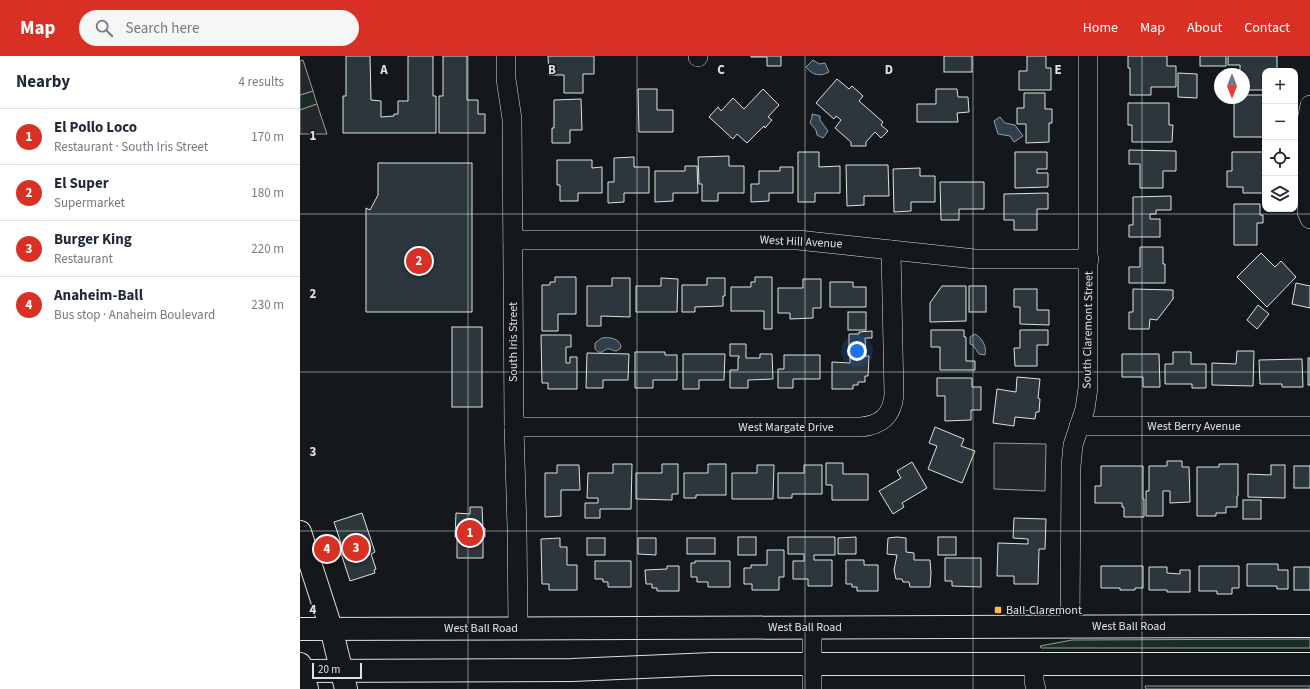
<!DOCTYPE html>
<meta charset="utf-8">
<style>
:root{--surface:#fff;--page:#f6f6f7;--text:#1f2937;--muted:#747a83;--line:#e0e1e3;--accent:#d93025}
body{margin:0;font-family:"Source Sans 3",sans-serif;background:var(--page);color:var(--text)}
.controls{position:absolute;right:12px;top:12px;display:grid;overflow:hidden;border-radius:8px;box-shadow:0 1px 3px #0004}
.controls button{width:36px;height:36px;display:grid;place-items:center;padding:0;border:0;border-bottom:1px solid var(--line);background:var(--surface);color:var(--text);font:20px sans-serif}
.compass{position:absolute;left:914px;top:12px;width:36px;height:36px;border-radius:50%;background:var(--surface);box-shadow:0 1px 3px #0004;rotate:180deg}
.scale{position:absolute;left:12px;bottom:10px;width:50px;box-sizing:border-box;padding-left:4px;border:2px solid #d8e6dc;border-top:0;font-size:11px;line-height:14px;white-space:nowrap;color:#d8e6dc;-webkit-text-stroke:3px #14181c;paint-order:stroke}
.you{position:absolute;left:557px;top:295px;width:14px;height:14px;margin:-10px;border:3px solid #fff;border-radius:50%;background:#1a73e8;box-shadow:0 0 0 6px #1a73e833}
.badge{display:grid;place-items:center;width:26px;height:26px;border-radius:50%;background:var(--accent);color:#fff;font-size:13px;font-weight:700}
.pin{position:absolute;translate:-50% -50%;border:2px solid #fff;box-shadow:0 1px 4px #0006}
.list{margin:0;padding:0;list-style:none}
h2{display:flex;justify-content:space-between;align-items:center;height:52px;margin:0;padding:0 16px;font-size:17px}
h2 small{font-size:13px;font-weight:400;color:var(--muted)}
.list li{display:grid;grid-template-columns:26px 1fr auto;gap:12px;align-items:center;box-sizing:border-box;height:56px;padding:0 16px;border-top:1px solid var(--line)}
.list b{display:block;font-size:15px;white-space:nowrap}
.list p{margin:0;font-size:13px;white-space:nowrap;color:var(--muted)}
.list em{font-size:13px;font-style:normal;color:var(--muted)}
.icon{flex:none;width:22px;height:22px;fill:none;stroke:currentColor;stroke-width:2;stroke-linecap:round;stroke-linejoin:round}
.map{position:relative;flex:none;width:1010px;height:633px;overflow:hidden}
header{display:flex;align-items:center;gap:24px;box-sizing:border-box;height:56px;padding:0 20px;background:var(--accent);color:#fff}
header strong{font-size:19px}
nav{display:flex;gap:22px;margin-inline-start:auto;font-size:14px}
.search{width:280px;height:36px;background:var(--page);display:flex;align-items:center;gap:10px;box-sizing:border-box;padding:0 14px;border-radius:22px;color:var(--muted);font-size:15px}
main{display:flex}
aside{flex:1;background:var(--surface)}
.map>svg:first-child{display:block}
.green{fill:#1a2d24;stroke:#939e99}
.parking{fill:#24282b;stroke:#939e99}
.water{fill:#2f3f4d;stroke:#939e99}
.building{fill:#2c363c;stroke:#d8e6dc}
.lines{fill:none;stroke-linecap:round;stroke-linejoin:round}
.minor-casing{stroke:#d8e6dc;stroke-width:20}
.major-casing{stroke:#d8e6dc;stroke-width:24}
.minor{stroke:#14181c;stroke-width:19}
.major{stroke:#14181c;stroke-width:22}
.grid{fill:none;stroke:#d8e6dc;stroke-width:1;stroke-opacity:0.55}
.poi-dot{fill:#ffb74d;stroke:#14181c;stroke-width:1.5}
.labels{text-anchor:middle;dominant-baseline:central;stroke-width:3;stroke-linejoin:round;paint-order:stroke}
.street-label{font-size:12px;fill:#d8e6dc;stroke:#14181c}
.poi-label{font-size:12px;fill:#d8e6dc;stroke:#14181c;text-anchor:start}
.grid-label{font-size:13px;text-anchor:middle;font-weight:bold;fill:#d8e6dc;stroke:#14181c;stroke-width:3;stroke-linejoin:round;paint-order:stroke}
</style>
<header>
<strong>Map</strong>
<div class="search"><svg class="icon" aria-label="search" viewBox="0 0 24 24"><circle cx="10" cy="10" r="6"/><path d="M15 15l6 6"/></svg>Search here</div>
<nav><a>Home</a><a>Map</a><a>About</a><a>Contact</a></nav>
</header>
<main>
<aside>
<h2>Nearby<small>4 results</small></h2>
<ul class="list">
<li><span class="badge">1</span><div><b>El Pollo Loco</b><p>Restaurant · South Iris Street</p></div><em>170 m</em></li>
<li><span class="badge">2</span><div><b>El Super</b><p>Supermarket</p></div><em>180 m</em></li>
<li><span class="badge">3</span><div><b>Burger King</b><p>Restaurant</p></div><em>220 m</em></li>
<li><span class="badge">4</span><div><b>Anaheim-Ball</b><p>Bus stop · Anaheim Boulevard</p></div><em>230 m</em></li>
</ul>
</aside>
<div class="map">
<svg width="1010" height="633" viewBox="0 0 1010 633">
<rect width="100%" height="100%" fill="#14181c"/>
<g class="green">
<polygon points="13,35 17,48 0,54 0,39"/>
<polygon points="1010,583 1010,592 741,592 740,590 772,584"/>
</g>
<g class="parking">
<polygon points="3,4 13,35 0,39 0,5"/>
<polygon points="17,48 27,78 0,78 0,54"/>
<polygon points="694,387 746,388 745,435 694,433"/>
<polygon points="845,630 1010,630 1010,633 846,633"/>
</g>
<g class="water">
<path d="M513,4L519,8L525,7L529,16C520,21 512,19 506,11Z"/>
<polygon points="512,58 520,60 520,64 528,75 523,82 517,79 516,74 510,67 512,61"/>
<polygon points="700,61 705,67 715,69 723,80 714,86 710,80 698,78 694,65"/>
<path d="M675,278C682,282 687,290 685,299L679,298L673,289L670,288V281Z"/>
<path d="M302,282C310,281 318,282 321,290L320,293L316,295C314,295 312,294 310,293C303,292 302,301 295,293V287Z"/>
</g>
<g class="building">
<polygon points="46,0 70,0 71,44 81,45 81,61 94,60 94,58 98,58 98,45 108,45 108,0 133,0 133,40 136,40 136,77 43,77 43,40 46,40"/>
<polygon points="143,0 167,0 167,44 178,44 178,58 185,58 185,77 139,77 139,40 143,40"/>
<polygon points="248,0 294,0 294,18 283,18 283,37 264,37 264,19 249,19"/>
<polygon points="451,0 481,0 481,10 467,10 467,1 451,1"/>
<rect x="644" y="0" width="28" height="16"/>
<polygon points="727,0 746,0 746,12 751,12 751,34 719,34 719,15 727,15"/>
<polygon points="828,0 867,0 867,10 876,10 876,31 851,31 851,39 830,39 830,12 828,12"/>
<rect x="900" y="0" width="26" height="10"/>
<polygon points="928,0 977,0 977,13 975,13 975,15 965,15 965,34 944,34 944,18 940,18 940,9 928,9"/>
<polygon points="878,17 897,18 897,42 878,41"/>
<polygon points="537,23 549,33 552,30 563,40 559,45 583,66 581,69 588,75 581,82 575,76 566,86 566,90 551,90 551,86 535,72 541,64 536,60 534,63 516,47"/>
<polygon points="338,33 357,33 357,54 373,54 373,76 339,76"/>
<polygon points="463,33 479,49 468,61 472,64 465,72 464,70 447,87 437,78 433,83 409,61 418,51 421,55 433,42 444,53"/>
<polygon points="636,33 657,33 658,41 668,41 669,56 657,57 658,66 617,66 617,48 636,48"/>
<polygon points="724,37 745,37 745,53 752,53 752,67 749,67 749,86 726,87 726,68 717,68 717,52 724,52"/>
<polygon points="944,39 965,39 965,81 934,81 934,42 944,42"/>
<polygon points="281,43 282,74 270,74 270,87 252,87 252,72 254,72 254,44"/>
<polygon points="828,47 869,47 869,69 873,69 872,86 832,86 832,69 828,69"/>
<polygon points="829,94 876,95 876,115 863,115 863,132 840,132 840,108 829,108"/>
<polygon points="498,96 519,96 519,111 540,110 540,137 515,137 515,146 498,146"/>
<polygon points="715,96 747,96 747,113 737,113 737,117 748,117 748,131 715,132"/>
<polygon points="932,96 965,96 965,137 943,137 943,131 927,131 927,115 932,115"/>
<polygon points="429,100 429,110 444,110 444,137 418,137 418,145 402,145 402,128 399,128 398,101"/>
<polygon points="334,101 334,111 349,111 349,137 324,137 324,146 308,147 308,126 314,126 314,102"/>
<polygon points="257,104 292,104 292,112 302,111 302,137 278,137 278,145 260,145 260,129 257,129"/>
<polygon points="78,107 172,107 172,256 66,256 66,152 70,154 78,139"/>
<polygon points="546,109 588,109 589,140 564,140 564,149 547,150"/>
<polygon points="385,110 397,110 398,137 373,137 373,145 355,146 355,115 385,115"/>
<polygon points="480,111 493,111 493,137 469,137 469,145 451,146 451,128 459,128 459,115 480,115"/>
<polygon points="620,112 620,120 635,120 635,146 611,146 611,155 594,156 593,113"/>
<polygon points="640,126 684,126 684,153 659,153 659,164 641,164"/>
<polygon points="748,137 748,153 737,153 737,174 714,174 714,164 704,164 704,138"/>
<polygon points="871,140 871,154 856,154 856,158 850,158 850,163 860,163 860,181 829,181 829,169 833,169 833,141"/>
<polygon points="934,148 960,148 960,159 963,159 963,167 957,167 957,189 934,189"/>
<polygon points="840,191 863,191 863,208 865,208 865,227 829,227 829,211 840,211"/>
<polygon points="961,197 975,211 981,205 996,221 967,251 937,221"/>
<polygon points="255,221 276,221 276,258 258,258 258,275 242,275 242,229 250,229 250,226 255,226"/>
<polygon points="455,221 472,221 472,273 464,273 464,255 431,255 431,231 451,231 451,226 455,226"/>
<polygon points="312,222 330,222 330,261 301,260 301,270 287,270 287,230 312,230"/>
<polygon points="361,222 378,223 377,256 336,256 336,230 361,230"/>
<polygon points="407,222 425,222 425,240 423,240 423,250 395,251 395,256 382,256 382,229 407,229"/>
<polygon points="503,223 521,223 521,252 513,252 513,262 490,263 490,257 478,257 478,232 503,232"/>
<polygon points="530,226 553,226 553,231 566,231 566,251 530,251"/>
<polygon points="996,227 1010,230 1010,252 992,248"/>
<polygon points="642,230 666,230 666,265 630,266 630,247"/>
<rect x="669" y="230" width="17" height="26"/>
<polygon points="714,233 737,233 737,254 749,254 749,269 720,268 720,251 714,251"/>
<polygon points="833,233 873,234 873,243 857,264 850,263 849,273 829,273 829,256 833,256"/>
<polygon points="958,249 969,258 957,273 947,264"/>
<rect x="548" y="256" width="18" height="18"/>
<rect x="152" y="271" width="30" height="80"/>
<polygon points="631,274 664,274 664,281 666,281 666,305 675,305 675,314 640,314 640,291 631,291"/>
<polygon points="720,274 748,274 748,289 737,289 737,310 715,310 714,292 720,292"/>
<polygon points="572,275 572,282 565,282 566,297 549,297 549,278 559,278 559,276"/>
<polygon points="241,279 271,279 271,291 266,291 266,307 270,307 270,301 277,301 277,333 248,333 248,327 242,327"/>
<polygon points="430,288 446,288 446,302 460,302 460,298 472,298 473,323 448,324 448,332 430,332 430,314 438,314 438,302 439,302 439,300 430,300"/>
<polygon points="937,295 954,295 953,330 912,329 912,307 936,308"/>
<polygon points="335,296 365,296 365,299 377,299 377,324 353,324 353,332 335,332"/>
<polygon points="873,296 891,296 891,308 906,308 906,332 892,332 892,328 865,328 865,308 873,308"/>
<polygon points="287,297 329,298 328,324 303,324 303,332 286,332"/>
<polygon points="383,298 425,298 424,324 399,324 399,333 383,333"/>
<polygon points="822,298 859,298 860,331 843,331 843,321 822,321"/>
<polygon points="484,299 520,299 520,323 493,323 493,332 478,332 478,313 484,313"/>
<polygon points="550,300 569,300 568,320 565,320 565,326 558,326 558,329 553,329 553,333 532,333 532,306 550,307"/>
<rect x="1008" y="302" width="2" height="27"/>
<polygon points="1002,303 1003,331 982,331 982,328 960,328 959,304"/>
<polygon points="717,321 740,323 738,342 740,343 739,356 736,356 735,363 715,361 714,370 693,367 697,333 716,336"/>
<polygon points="637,322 672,322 672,331 681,331 681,354 671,354 671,364 645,365 645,340 637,340"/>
<polygon points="635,371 664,383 661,390 675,395 662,427 628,413 637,390 629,387"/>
<polygon points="867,405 882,405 882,411 889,411 890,446 870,447 870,435 863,435 863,460 846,460 846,435 849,435 849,410 867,410"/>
<polygon points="612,406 627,432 602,447 604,451 593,458 579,435 601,422 597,415"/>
<polygon points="526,407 543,407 543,418 568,418 568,444 532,444 532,429 526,429"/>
<polygon points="313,408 332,408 331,453 300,453 300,462 285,462 285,447 298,447 298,442 287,442 288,417 313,417"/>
<polygon points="362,408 378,408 378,438 372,438 372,444 336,443 336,417 362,417"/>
<polygon points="408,408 426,408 426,439 396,439 396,442 384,442 384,417 408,417"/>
<polygon points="919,408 938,408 938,440 937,440 937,451 926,451 926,457 916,457 916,460 897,460 897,411 919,411"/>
<polygon points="257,409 279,409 280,434 261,434 261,460 245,461 245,417 257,417"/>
<polygon points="457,409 474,409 473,443 432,443 432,417 457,417"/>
<polygon points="504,409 522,409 522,438 492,438 492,442 478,442 478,417 504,417"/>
<polygon points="971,409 985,409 985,442 948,441 948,418 971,419"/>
<polygon points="801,410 843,410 843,443 844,443 844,461 824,461 824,451 822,451 822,447 795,447 795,430 801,430"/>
<rect x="994" y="410" width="16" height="22"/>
<rect x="943" y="444" width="18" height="19"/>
<polygon points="170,451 182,451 183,472 185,472 185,481 183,481 183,502 157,502 157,481 155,481 156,457 170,458"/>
<polygon points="62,457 75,496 71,498 76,513 74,514 75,517 50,525 38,488 41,487 34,466"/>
<polygon points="714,462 746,463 745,493 739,493 738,528 714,528 714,520 697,520 698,487 728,488 728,483 713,482"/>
<rect x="438" y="481" width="18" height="18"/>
<polygon points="488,481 535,481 535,499 514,499 514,504 532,504 532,530 508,530 508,523 493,523 493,505 504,505 504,498 488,498"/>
<polygon points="556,481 556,498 538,498 538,482"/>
<polygon points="597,481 606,482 606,496 614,497 614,504 630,504 631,517 630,531 610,531 609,526 603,526 602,523 596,523 594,514 597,499 587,498 588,482"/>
<rect x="638" y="481" width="18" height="18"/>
<polygon points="260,482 260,491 267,491 267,509 277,509 277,534 249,534 249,528 242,528 241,483"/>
<rect x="287" y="482" width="18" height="17"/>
<polygon points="338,482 356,482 356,499 338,498"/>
<rect x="387" y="482" width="28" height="16"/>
<polygon points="467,494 484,494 484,521 479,521 479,534 452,534 452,528 444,528 444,512 451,512 451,509 467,509"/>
<polygon points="645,502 681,502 681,531 652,530 652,525 645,525"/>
<polygon points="546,504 564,504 564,509 578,509 578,535 557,535 557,531 552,531 552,528 546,528"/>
<polygon points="295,505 331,505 331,531 308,531 308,526 303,526 303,523 295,523"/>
<polygon points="395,505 430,505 430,531 408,531 408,526 397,526 397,521 391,521 391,507 395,507"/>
<polygon points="947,508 978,508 978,514 988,514 988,533 977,533 977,530 947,530"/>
<polygon points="367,510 379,510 379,535 357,535 357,532 352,532 352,528 346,528 345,514 367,513"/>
<polygon points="801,510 843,510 843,532 835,532 835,534 820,534 820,532 801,532"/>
<polygon points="899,510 939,510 939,532 932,532 932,538 917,538 917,535 899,535"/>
<polygon points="849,511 867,511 867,517 880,518 880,514 890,514 890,536 867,536 867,534 849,534"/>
<rect x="994" y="511" width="16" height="23"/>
</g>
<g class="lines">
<g class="minor-casing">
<g id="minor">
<polyline points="206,0 206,23 212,63 214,371 217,472 218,572"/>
<polyline points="398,0 398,1"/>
<polyline points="1010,49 1007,64 1007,156 1010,163"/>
<polyline points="213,184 498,184 675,203 789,203"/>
<polyline points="779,370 1010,370"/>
<path d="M214,371H561C582,369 592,359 594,339L591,194"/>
<polyline points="512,571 512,633"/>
<polyline points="770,571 771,410 773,389 785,353 788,332 788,0"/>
<polyline points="734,608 734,625 736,633"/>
</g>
</g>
<g class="major-casing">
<g id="major">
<polyline points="0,476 31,572 46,633"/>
<polyline points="0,573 1010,570"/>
<polyline points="0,608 7,633"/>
<polyline points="0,615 272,614 412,608 1010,608"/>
</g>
</g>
<use href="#minor" class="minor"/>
<use href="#major" class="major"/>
</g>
<path class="grid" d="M168,0V633M337,0V633M505,0V633M673,0V633M842,0V633M0,158H1010M0,316H1010M0,475H1010"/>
<rect class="poi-dot" x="694" y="550" width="8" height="8" rx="2"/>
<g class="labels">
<g class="street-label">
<text transform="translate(501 186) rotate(3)">West Hill Avenue</text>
<text transform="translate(788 274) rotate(-89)">South Claremont Street</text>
<text transform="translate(213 286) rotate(-90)">South Iris Street</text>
<text x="894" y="370">West Berry Avenue</text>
<text x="486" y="371">West Margate Drive</text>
<text x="829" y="570">West Ball Road</text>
<text x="505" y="571">West Ball Road</text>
<text x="181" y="572">West Ball Road</text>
</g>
<g class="poi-label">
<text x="706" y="554">Ball-Claremont</text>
</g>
</g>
<g class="grid-label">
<text x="84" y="18">A</text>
<text x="252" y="18">B</text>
<text x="421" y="18">C</text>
<text x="589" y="18">D</text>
<text x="758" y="18">E</text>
<text x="13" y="84">1</text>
<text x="13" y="242">2</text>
<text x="13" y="400">3</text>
<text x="13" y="558">4</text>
</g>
</svg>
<div class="controls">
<button>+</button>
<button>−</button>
<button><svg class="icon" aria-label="locate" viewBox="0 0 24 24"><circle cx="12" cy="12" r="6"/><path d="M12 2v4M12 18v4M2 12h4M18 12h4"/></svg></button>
<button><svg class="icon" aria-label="layers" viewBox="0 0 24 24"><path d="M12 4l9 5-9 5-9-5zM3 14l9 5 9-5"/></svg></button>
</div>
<svg class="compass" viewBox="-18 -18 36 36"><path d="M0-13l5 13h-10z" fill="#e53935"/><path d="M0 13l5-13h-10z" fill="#747a83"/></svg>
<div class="scale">20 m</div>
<div class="you"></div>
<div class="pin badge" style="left:170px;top:477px">1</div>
<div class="pin badge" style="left:119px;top:205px">2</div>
<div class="pin badge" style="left:56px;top:492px">3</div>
<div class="pin badge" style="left:27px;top:493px">4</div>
</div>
</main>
